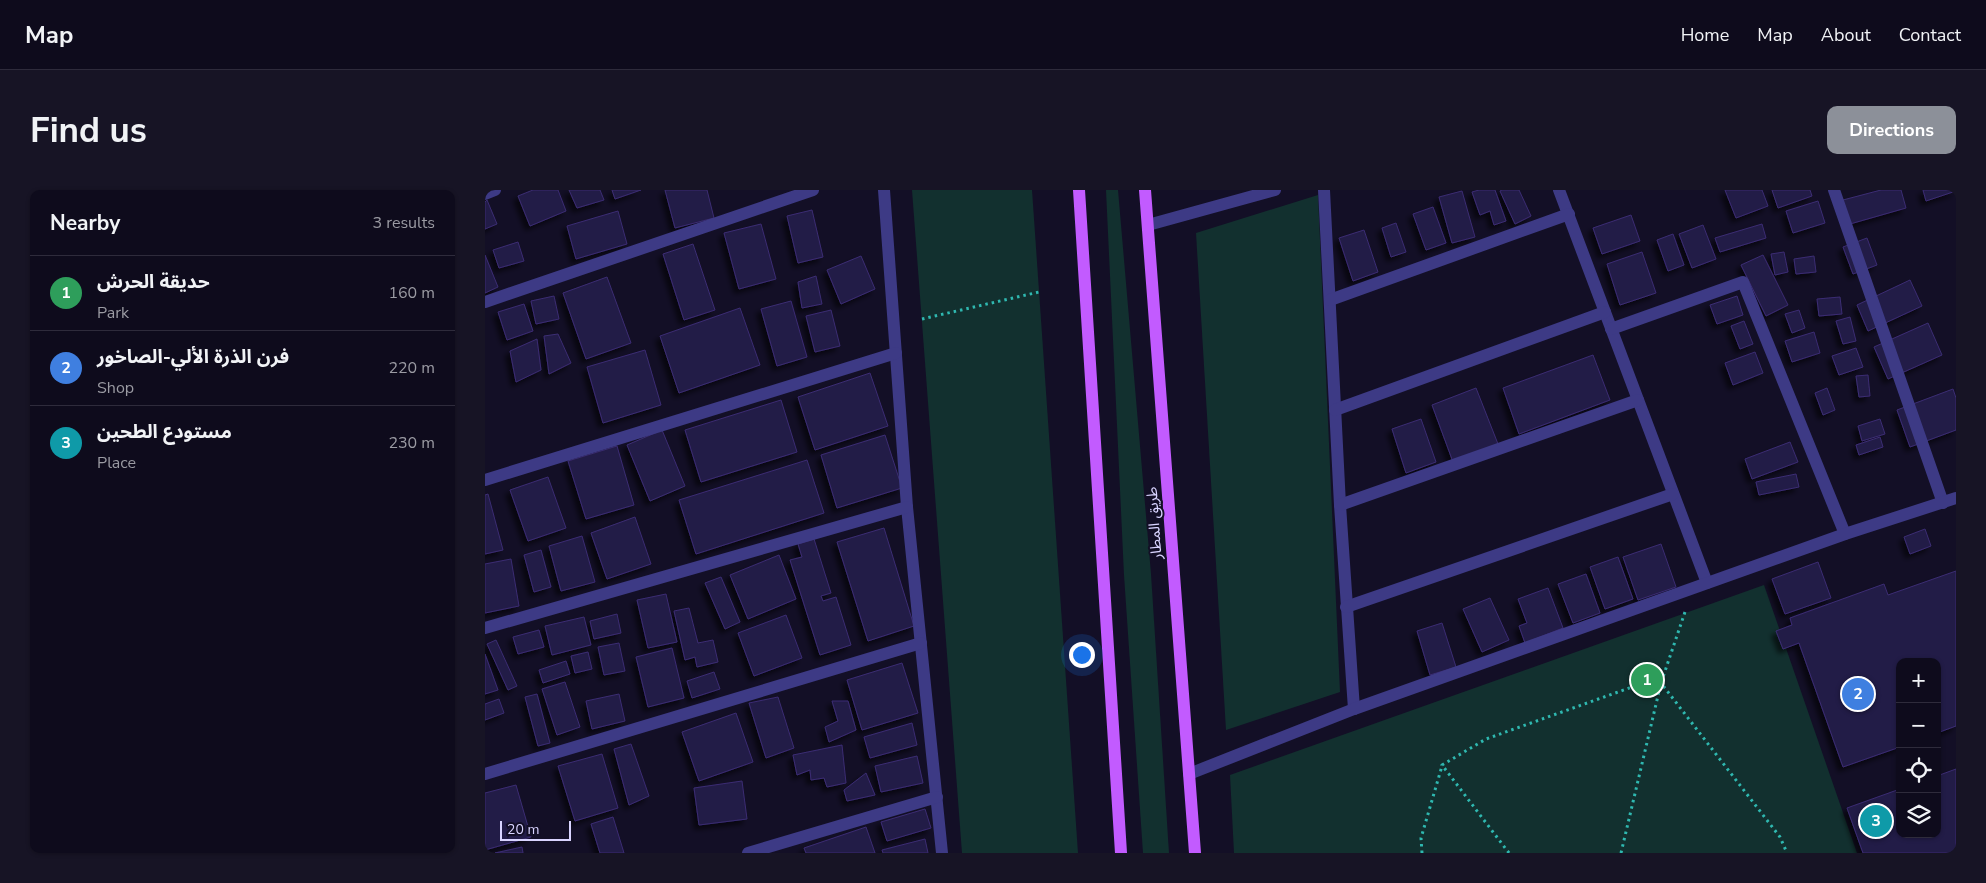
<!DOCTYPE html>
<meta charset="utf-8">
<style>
:root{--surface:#0e0b1c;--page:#171425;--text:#f1f3f6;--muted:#9b9ba3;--line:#2e2b3b;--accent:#8c9099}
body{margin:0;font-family:"Nunito Sans","Noto Sans Arabic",sans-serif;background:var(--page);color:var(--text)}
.controls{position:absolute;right:15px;bottom:15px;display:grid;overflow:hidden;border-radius:10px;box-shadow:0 1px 4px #0004}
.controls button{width:45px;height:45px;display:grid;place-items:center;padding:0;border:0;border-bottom:1px solid var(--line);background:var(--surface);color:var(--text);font:25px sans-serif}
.scale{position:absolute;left:15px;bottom:12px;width:71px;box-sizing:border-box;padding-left:5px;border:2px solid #d9d4ff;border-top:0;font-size:14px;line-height:18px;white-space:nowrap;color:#d9d4ff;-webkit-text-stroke:4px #130f26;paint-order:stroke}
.you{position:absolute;left:596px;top:464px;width:18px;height:18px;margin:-12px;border:4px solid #fff;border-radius:50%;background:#1a73e8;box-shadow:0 0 0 8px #1a73e833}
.badge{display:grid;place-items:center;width:32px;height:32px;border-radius:50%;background:var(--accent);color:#fff;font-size:16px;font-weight:700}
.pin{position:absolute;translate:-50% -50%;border:2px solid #fff;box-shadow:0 1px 5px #0006}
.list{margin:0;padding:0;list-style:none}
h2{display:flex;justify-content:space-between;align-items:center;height:65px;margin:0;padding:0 20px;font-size:21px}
h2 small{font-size:16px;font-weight:400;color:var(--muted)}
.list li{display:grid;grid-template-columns:32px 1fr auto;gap:15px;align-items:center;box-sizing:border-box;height:75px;padding:0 20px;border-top:1px solid var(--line)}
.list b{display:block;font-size:19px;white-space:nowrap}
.list p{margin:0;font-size:16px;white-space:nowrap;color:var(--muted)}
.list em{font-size:16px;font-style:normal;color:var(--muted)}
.icon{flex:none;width:28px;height:28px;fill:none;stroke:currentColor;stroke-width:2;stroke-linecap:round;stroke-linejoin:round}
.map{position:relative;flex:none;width:1471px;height:663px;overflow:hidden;border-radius:10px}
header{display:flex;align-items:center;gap:30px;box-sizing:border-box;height:70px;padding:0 25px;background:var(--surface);border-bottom:1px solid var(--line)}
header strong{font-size:24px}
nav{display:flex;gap:28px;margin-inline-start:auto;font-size:18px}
.intro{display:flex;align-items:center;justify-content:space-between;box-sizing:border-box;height:120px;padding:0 30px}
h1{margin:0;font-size:35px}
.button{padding:12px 22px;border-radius:10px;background:var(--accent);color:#fff;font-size:18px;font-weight:700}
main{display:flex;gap:30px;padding:0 30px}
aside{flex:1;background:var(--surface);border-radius:10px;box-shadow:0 1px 4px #0004}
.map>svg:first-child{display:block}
.green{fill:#12302f}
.building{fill:#241b47;stroke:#3b2d73;filter:url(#shadow)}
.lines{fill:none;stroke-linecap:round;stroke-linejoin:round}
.path{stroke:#2fb8b0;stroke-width:3;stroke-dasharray:2.5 4;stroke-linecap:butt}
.minor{stroke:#3d3a85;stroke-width:12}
.major{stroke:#c25bff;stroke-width:12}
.labels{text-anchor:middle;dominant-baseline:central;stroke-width:4;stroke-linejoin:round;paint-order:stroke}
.street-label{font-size:15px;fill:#d9d4ff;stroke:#130f26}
</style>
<header>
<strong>Map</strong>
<nav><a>Home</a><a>Map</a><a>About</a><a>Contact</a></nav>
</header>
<div class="intro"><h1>Find us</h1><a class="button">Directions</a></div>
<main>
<aside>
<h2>Nearby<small>3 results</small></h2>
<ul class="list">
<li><span class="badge" style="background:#2e9e5b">1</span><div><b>حديقة الحرش</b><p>Park</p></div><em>160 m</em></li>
<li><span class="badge" style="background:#3f7fe0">2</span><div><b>فرن الذرة الألي-الصاخور</b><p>Shop</p></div><em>220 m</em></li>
<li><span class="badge" style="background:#0f9aa8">3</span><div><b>مستودع الطحين</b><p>Place</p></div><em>230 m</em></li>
</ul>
</aside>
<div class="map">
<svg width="1471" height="663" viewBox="0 0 1471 663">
<defs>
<filter id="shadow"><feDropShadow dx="-4.5" dy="4.5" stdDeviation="2.5" flood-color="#0009"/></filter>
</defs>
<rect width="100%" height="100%" fill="#130f26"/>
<g class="green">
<polygon points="427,0 547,0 593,663 477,663"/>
<polygon points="621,0 633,0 666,384 684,663 658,663 639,385"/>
<polygon points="833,5 855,502 741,540 711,43"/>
<polygon points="1279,395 1372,663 749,663 745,585"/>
</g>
<g class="building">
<polygon points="48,0 73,0 81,21 45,36 33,6"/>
<polygon points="84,0 115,0 119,10 92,18"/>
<polygon points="127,0 156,0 130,9"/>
<polygon points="180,0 222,0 229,28 190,38"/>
<polygon points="994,0 1010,0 1021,31 1009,35 1005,21 995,25 987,2"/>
<polygon points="1017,0 1034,0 1046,26 1030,34 1015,1"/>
<polygon points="1240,0 1277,0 1283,16 1251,28"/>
<polygon points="1287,0 1325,0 1327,6 1293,18"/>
<polygon points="1396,0 1416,0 1421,18 1365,34 1358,10"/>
<polygon points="1438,0 1470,0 1471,1 1441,11"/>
<polygon points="977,1 990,47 967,53 954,7"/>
<polygon points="2,10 12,34 0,39 0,12"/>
<polygon points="1333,11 1340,33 1308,43 1301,21"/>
<polygon points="948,17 961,53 941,60 928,24"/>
<polygon points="327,20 338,67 313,73 302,26"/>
<polygon points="133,21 142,54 91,69 82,36"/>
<polygon points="1146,25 1155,51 1117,64 1108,38"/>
<polygon points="911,33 921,62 906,67 897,38"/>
<polygon points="276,34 291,89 254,99 239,43"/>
<polygon points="1277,34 1281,48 1235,62 1230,48"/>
<polygon points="1218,35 1231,69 1207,78 1194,44"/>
<polygon points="879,40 893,82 868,91 854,48"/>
<polygon points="1188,44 1199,75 1183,81 1172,50"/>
<polygon points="1382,48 1392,75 1368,84 1358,57"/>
<polygon points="33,52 39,71 14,78 8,60"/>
<polygon points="208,54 230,120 199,130 178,64"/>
<polygon points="1157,62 1171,103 1135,115 1122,74"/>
<polygon points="1299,62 1303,82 1290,85 1286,64"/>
<polygon points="0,65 13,97 0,103"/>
<polygon points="1278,65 1303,115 1281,126 1256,75"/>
<polygon points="376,66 390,99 356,114 342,80"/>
<polygon points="1329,66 1331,82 1311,84 1309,69"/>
<polygon points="331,86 337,114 317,118 313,92"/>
<polygon points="122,87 146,153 101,169 78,103"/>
<polygon points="1425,90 1437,116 1383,141 1372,115"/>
<polygon points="69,106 74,129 51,134 46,111"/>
<polygon points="1252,106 1258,125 1232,134 1225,115"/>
<polygon points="1355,107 1357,124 1334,126 1332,109"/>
<polygon points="306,111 322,167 292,176 276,119"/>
<polygon points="39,114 48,141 22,150 13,122"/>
<polygon points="255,118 275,175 194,203 175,146"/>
<polygon points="346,120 355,156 330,162 321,126"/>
<polygon points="1314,120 1320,138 1307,143 1300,124"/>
<polygon points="1365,127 1371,151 1358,154 1351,131"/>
<polygon points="1259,131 1268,154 1255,159 1246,136"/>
<polygon points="1443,133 1457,165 1403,189 1389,157"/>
<polygon points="1329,142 1335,163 1307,172 1300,151"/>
<polygon points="73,144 86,173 64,184 59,146"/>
<polygon points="52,149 56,180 31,192 25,161"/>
<polygon points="1371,158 1378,177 1354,185 1347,166"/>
<polygon points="160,160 176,215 118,233 102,177"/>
<polygon points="1270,162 1278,183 1248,195 1240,173"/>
<polygon points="1108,165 1125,210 1034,244 1018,198"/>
<polygon points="385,183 403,236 330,260 313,207"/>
<polygon points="1383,185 1385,206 1374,207 1371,186"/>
<polygon points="991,198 1013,254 968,272 947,215"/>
<polygon points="1342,198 1350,220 1338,225 1330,203"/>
<polygon points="1468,199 1471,208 1471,240 1425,257 1412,220"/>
<polygon points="296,210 312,262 216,292 200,240"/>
<polygon points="936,229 951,272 921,283 907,239"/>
<polygon points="1395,229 1400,244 1377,251 1373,236"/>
<polygon points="177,240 200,296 165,311 142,255"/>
<polygon points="400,245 417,298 352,318 336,265"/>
<polygon points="1395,247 1398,257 1374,265 1371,255"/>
<polygon points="1305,252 1313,272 1267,289 1260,269"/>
<polygon points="132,256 149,315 101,329 83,271"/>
<polygon points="322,270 339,323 211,364 194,310"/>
<polygon points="1311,284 1314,297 1274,305 1271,292"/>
<polygon points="63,287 81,338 43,351 25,300"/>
<polygon points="3,304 18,360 0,364 0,305"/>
<polygon points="150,327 166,374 122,389 106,343"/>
<polygon points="399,338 429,436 383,451 352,352"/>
<polygon points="1440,339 1446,356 1425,364 1419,347"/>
<polygon points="97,346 110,392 76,401 64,356"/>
<polygon points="329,349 346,403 336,406 338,411 351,407 366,455 335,465 305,370 317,367 313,354"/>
<polygon points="1176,354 1191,397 1153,410 1138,367"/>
<polygon points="56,360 66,397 49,402 39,365"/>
<polygon points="294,365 311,409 263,429 245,385"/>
<polygon points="1133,367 1148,409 1120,419 1105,377"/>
<polygon points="26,369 34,416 0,423 0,374"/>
<polygon points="1333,372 1346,408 1300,424 1287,389"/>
<polygon points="1471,381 1471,536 1452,543 1452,472 1415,472 1415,557 1358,577 1314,453 1298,459 1291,441 1307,435 1305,428 1399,394 1403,405"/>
<polygon points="1101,384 1115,423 1088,433 1073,394"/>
<polygon points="236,387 255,432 240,439 220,393"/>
<polygon points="1063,398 1078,438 1040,453 1034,436 1042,433 1033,409"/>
<polygon points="181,404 192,452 163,458 152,410"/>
<polygon points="1005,408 1024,450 997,462 978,419"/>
<polygon points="204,418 213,453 228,450 233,472 212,477 210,467 200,470 189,421"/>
<polygon points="132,424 136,443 109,449 105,431"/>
<polygon points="301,425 317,468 269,486 253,443"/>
<polygon points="99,427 106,455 67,465 60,436"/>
<polygon points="957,433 971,477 945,485 932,441"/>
<polygon points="54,440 59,457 33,464 28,447"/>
<polygon points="11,450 32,496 23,500 2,454"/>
<polygon points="134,453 140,481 119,485 113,457"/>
<polygon points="187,458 199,508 163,517 151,467"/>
<polygon points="103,462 107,479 90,483 86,466"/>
<polygon points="0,464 13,500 0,504"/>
<polygon points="81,471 85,484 58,493 54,480"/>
<polygon points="417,473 433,523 377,540 362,490"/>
<polygon points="229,482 235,499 207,508 202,491"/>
<polygon points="80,492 95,537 72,545 57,499"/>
<polygon points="52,504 65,553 53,556 40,507"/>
<polygon points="134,504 140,531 107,539 101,511"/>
<polygon points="293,507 309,558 281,568 264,513"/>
<polygon points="14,509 19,523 0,530 0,514"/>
<polygon points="347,511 363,511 371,540 344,552 340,537 353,531"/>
<polygon points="251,523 268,572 214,591 197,542"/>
<polygon points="427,533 432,555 385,568 379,547"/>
<polygon points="146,554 164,606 144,615 129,559"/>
<polygon points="357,555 361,593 342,597 339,588 326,590 325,580 312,585 308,565"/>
<polygon points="117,564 133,618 90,631 73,576"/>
<polygon points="432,566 438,593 396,602 390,576"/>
<polygon points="1471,579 1471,663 1378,663 1362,618 1415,599 1415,644 1452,644 1452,586"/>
<polygon points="381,583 390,605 362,611 359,600"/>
<polygon points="257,591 262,629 214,635 209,598"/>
<polygon points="31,595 46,647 0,660 0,603"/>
<polygon points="440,619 446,638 402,651 396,632"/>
<polygon points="128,627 139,663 115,663 106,634"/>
<polygon points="381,637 390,663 321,663 319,658"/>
<polygon points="440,649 443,663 398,663 397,660"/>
<polygon points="37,657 38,663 10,663"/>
</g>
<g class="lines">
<g class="path">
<polyline points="437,129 554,102"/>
<polyline points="937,663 936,648 957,576"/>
<polyline points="1024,663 957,575 1001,549 1164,491 1176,493 1295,647 1302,663"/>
<polyline points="1136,663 1176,493 1201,419"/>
</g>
<g class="minor">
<polyline points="399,0 422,317 457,663"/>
<polyline points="839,0 855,315 869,519"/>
<polyline points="1074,0 1222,393"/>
<polyline points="1349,0 1458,313"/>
<polyline points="0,4 10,0"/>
<polyline points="663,35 790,0"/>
<polyline points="845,110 1084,24"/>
<polyline points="0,112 328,0"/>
<polyline points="1126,139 1258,92 1360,344"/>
<polyline points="850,220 1120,122"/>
<polyline points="0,290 411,163"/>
<polyline points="855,315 1153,210"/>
<polyline points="861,417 1188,304"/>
<polyline points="0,438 422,317"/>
<polyline points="0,584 436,453"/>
<polyline points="704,584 869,519 1360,344 1471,308"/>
<polyline points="263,663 452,607"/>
</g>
<g class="major">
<polyline points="594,0 636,663"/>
<polyline points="660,0 710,663"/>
</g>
</g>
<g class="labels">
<g class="street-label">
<text transform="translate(669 333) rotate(-94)">طريق المطار</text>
</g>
</g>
</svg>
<div class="controls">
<button>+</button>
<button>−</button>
<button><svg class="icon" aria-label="locate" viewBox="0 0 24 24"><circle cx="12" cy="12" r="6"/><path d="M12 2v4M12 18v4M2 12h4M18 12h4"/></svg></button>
<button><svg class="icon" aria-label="layers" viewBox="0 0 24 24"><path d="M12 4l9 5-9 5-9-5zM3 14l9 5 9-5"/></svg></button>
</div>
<div class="scale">20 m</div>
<div class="you"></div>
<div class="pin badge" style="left:1162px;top:490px;background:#2e9e5b">1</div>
<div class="pin badge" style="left:1373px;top:504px;background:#3f7fe0">2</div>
<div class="pin badge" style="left:1391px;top:631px;background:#0f9aa8">3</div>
</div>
</main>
